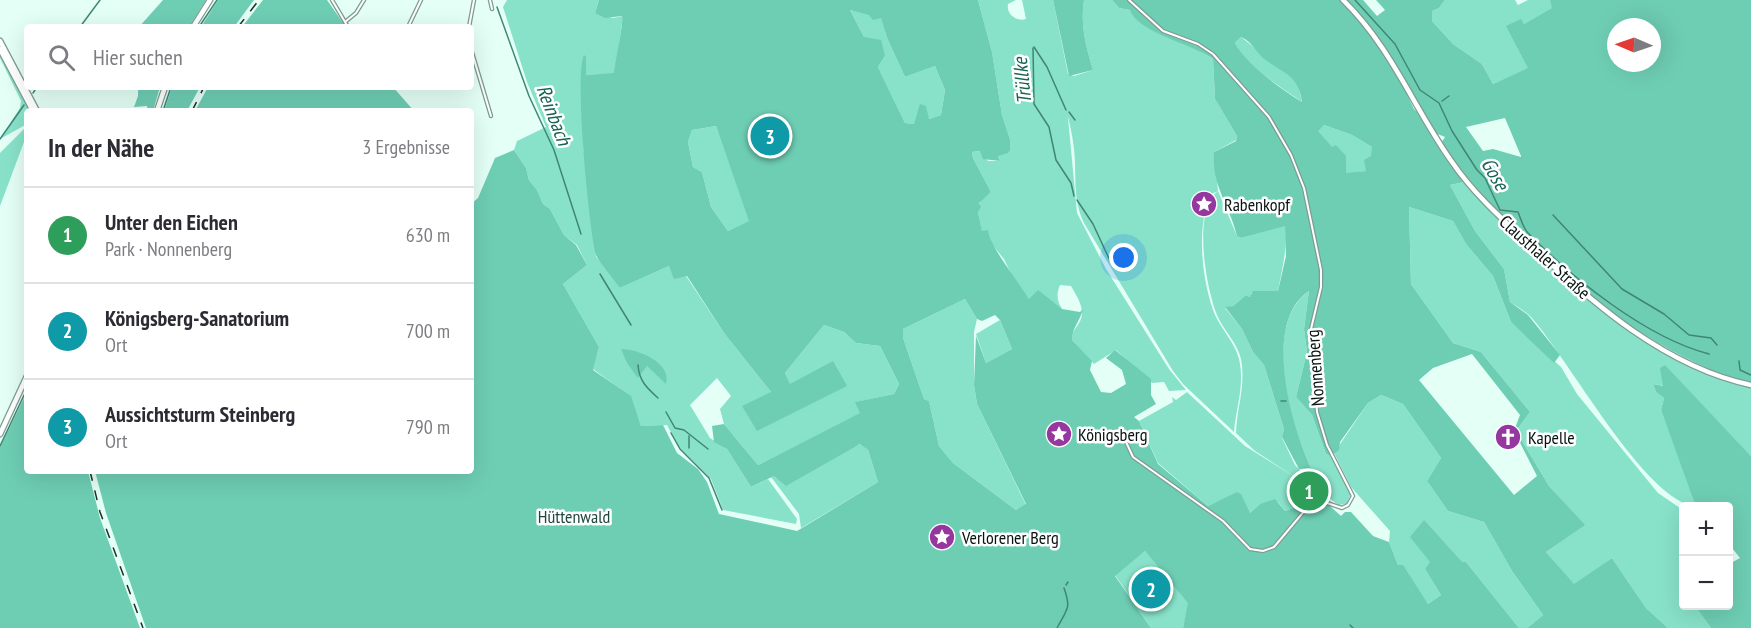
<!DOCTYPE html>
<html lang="de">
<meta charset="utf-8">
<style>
:root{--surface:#fff;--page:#f7f7f7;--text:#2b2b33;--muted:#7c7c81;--line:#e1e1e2;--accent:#db2777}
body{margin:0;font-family:"PT Sans Narrow",sans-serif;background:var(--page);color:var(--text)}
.controls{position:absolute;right:18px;bottom:18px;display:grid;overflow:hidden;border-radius:6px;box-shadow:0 6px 24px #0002}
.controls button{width:54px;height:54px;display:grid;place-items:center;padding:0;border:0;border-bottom:2px solid var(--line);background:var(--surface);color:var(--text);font:30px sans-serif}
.compass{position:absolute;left:1607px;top:18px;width:54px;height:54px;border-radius:50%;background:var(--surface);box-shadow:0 6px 24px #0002;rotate:272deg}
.you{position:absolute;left:1124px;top:258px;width:21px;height:21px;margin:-15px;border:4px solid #fff;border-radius:50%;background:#1a73e8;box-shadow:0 0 0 9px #1a73e833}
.badge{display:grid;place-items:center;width:39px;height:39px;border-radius:50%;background:var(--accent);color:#fff;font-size:20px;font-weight:700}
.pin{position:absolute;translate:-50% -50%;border:3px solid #fff;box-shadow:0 2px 6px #0006}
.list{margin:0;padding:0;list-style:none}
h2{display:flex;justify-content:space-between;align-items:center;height:78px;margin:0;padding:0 24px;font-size:26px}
h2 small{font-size:20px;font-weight:400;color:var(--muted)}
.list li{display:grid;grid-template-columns:39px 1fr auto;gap:18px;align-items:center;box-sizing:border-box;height:96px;padding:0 24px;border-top:2px solid var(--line)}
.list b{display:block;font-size:22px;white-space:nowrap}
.list p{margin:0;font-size:20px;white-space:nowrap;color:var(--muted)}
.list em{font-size:20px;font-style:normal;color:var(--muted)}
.icon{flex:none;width:33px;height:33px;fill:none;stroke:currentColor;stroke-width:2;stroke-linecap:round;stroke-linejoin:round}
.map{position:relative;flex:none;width:1751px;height:628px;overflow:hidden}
.search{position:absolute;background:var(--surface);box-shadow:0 6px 24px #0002;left:24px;top:24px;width:450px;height:66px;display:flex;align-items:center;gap:15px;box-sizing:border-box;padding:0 21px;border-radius:6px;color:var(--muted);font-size:22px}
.panel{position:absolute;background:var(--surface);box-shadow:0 6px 24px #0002;left:24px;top:108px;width:450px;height:366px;border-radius:6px}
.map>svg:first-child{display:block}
.green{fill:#88e2c9}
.forest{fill:#6eceb4;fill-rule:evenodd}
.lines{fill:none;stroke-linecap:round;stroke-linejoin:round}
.stream{stroke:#408674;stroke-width:1.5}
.street-casing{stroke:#7d9c92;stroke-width:4.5}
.primary-casing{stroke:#7d9c92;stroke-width:7}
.street{stroke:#fff;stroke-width:2}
.primary{stroke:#fff;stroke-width:4.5}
.rail{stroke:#1f2d29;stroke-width:1.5;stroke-dasharray:10 10;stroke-linecap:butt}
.labels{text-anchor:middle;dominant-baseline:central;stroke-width:5;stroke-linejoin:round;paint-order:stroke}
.poi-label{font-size:18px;fill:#071310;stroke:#fff;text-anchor:start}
.street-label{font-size:18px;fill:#071310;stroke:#fff}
.park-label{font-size:18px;fill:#1d483d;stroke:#fff}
.water-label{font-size:20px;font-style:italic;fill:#176452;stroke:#fff}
</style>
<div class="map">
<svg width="1751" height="628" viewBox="0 0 1751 628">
<rect width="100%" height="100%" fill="#e4fff6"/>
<g class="green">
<polygon points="507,0 599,0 595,13 613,18 623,16 615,74 585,75 583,145 596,257 610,271 620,288 669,266 686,276 724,333 771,392 790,385 785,373 824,325 844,332 856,343 880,346 899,384 894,394 856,402 861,413 758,465 724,424 720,409 731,396 717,378 690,405 710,438 727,449 751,487 768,479 797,519 796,524 723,510 711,479 678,446 667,425 641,426 630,396 593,369 599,347 563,284 587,265 577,245 564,235 550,209 543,204 537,190 529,180 526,168 514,150 517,141 546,127 527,82 503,7"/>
<path d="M978,0H1016L1008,4C1006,14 1016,22 1026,19L1022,0H1053L1068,74L1074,76L1093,70C1086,46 1080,25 1084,0H1112L1119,8L1130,10L1146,26L1192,46L1213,59L1215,99L1237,136L1236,140L1214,152L1218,191L1237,236L1241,238L1285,225C1288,249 1282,268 1278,291L1251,293L1253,295L1250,297L1246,295L1233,306L1225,308L1242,329L1253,352L1264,365L1284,429L1282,438L1295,465L1301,471L1311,468C1291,425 1261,325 1309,291L1304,329L1307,352L1296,397L1312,415L1326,454L1331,456L1351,493L1347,504L1338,505L1327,496L1285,511L1278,502L1260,504L1250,513L1219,501L1208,506L1158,463L1139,421L1173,402L1172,397L1176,400L1187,392L1245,446L1298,479L1255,451L1236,433C1237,407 1246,385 1241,359C1237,342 1223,330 1217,315C1206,288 1192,211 1218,191L1212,194C1195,224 1202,283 1215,315C1222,330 1235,343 1239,359C1245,385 1236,407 1234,432L1183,384L1173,371L1084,223C1072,198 1077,175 1074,149C1071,122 1063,99 1056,73L1067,107L1077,213L1106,269L1169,369L1186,390L1169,391L1164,382L1152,383L1116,350L1094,364L1072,340C1072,331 1075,330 1079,323C1087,310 1077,297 1071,286L1060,285C1056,294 1057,301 1062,309L1051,302L1029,299L1015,282L1004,259L982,232L978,212L980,201L991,192L973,158L972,152L981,151L988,161H1000L998,156L1010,139L1002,115L992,52Z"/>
<polygon points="1445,0 1515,0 1518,5 1528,0 1550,0 1553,8 1524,24 1528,69 1493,84 1482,64 1453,44 1432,21 1432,11 1439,8"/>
<polygon points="850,10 881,17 887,38 905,77 935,66 945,90 941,115 914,124 905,123 878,67 885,56 864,37"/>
<path d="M1241,37L1297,81L1302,102C1282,88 1245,65 1235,43Z"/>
<polygon points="0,52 31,111 27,111 27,124 0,139 20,108 21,101 0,58"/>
<polygon points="1324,125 1352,135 1372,147 1372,156 1366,171 1345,174 1344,163 1317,131"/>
<polygon points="27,126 27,134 0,206 0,153"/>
<polygon points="716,126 750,221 728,231 711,207 702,172 693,167 688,142 692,130"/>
<path d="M1464,182C1546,259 1638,362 1751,387V456L1665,366L1664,386L1653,384L1656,392L1664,398L1661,410L1697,506C1647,506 1565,352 1529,315C1523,310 1516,306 1510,302L1504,269L1475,231L1450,185Z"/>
<polygon points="1409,207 1453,221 1466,244 1493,276 1511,322 1561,367 1577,394 1658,493 1683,510 1684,606 1695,606 1711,628 1668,628 1646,608 1612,558 1574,585 1546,552 1584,525 1549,486 1516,431 1530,412 1481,352 1453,343 1411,284"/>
<polygon points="965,299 977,319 974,332 974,385 977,404 1026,505 1016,510 953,463 939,446 929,401 924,399 903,338 903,329"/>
<polygon points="1000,320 1012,349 986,363 976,334"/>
<polygon points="1381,395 1403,404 1441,458 1427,481 1448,511 1484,522 1512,571 1543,615 1527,628 1519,628 1466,562 1431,562 1425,569 1441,595 1428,604 1398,565 1389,542 1390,531 1351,487 1334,453 1368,403"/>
<polygon points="861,444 868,450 878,482 801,528 799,514 771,477"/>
<polygon points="1145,551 1189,603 1183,628 1151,628 1115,575"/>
</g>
<g class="forest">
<polygon points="163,0 206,0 189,27 139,27"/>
<polygon points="218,0 254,0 234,27 201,27"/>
<polygon points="263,0 327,0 346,27 242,27"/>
<path d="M599,0H978L992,52L1002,115L1010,139V150L1008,153L998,156L1000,161L983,159L980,151L972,152L973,158L991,192L979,203L981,207L978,212L982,231L988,230C988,244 1020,284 1029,299L1038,290L1062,309L1080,312L1083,309C1080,321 1072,328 1072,340L1092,361L1090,370L1101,392L1111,393L1126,384L1122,370L1106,358L1115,350L1151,379V395L1156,404L1134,417L1139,421L1158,464L1208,506L1237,492L1241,494L1250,513L1260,504L1275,499L1285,511L1321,498L1341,516L1345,512H1351L1373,536L1389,542L1398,565H1403L1428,604L1441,595L1425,569L1430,562L1410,537L1424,520L1462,562H1466L1519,628H1183L1188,603L1145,551L1115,576L1151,628H146L106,513L95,471H471V204L478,198L495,158L514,150L526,168L529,180L537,190L543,204L550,209L564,235L576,245L587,265L563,284L599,347L593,370L631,396L641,426L663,425L677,453L698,469L707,482L719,514L797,531L878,482L868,450L860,444L786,486L774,476L751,487L727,449L714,442L712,426L724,424L758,465L860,413L855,402L894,394L899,384L880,346L856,343L844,332L824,325L785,373L790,384L833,361L847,386L757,431L742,406L771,392L724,333L687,276L674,279L669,266L620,288C615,281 597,259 596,255C589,228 574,75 584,55L586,57V75L614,73C615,62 624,22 622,16L605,18L595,13ZM850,10L869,15L873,20L881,18L887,38L905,77L935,66L945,90L941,115L929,119L926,106L920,104L914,124L905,123L878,67L885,56L881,40L864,37ZM716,126L749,221L728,231L711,207L702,172L693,167L688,142L692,130ZM965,299L977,319L982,321L995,315L1000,320L1012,349L986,363L976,336L974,385L977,404L1026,504L1016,510L953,463L939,446L929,401L924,399L903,338V329Z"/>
<path d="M1053,0H1084C1080,25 1086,46 1093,70L1069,76Z"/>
<path d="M1112,0H1340L1373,37L1400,80L1414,109L1421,116L1439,148L1464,182L1450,185L1475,231L1504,269L1510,302L1528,315L1560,355L1554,363L1511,322L1493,276L1466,244L1453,221L1409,207L1411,284L1453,343L1481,352L1530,412L1516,431L1549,486L1585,525L1546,552L1574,584L1612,558L1646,608L1668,628H1527L1543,615L1512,571L1484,522L1448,511L1427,481L1441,458L1403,404L1381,395L1368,403L1340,442L1339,450L1331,456L1326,454L1312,415L1296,397L1307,352L1304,329L1309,291C1261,323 1292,427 1311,468L1299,469L1282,437L1284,429L1264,365L1253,352L1242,329L1225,307L1233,306L1246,295L1250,297L1253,291H1278L1286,256L1285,226L1241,238L1237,236C1230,206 1211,185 1214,152L1236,141L1237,136L1215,99L1213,59C1193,44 1138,33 1130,10L1119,8ZM1241,37C1252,42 1255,50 1262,57C1280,73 1298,72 1302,102C1283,91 1244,62 1235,43ZM1324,125L1352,135L1372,147L1371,156L1364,160L1366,171L1346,173V156L1336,145L1332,147L1318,131ZM1472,354L1520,415L1514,431L1537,476L1514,495L1419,380L1433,368Z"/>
<path d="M1345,0H1363L1377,16L1385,10L1376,0H1445L1439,8L1432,11V21L1453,44L1482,64L1493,84L1528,68L1506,26L1521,19L1524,24L1552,8L1550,0H1751V384C1635,351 1510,240 1441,143L1445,137L1435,133L1385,47ZM1616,27H1652V63H1616ZM1505,118L1521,156V157L1493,149L1483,151L1466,127Z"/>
<polygon points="138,87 160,87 153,111 148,111 147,106 134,107 138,96"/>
<polygon points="172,87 200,87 187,111 164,111"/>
<polygon points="208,87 393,87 414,111 195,111"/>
<path d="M621,349C639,349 672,363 666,384L647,366L638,378L627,363Z"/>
<polygon points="1665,365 1751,456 1751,628 1711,628 1695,606 1728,606 1729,564 1740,558 1729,544 1728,506 1697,506 1695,504 1661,410 1664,398 1656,392 1653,384 1663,386 1660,368"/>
<polygon points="27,392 27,471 88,471 100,518 140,628 0,628 0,447"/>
</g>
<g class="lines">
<g class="stream">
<path d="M1355,0L1395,44L1420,90L1439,103L1452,131L1477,170L1485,178L1500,210L1518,212C1521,219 1523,228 1528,233C1573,279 1647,338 1709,354"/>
<polyline points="497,7 529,96 554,150 581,234"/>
<polyline points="80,27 100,0"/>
<polyline points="199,27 217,0"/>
<polyline points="1034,47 1047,67 1066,110"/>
<polyline points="1033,48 1034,104 1049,127 1056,160 1071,183 1074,196"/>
<polyline points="33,93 37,87"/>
<polyline points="1442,101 1449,96"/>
<polyline points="163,111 171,87"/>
<polyline points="1069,112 1075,120"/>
<polyline points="0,139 24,105"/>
<polyline points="1077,200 1093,224 1112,265"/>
<polyline points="1553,215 1622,289 1664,314 1689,335 1711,338 1717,345"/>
<polyline points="600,274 631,325"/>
<polyline points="1739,361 1740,370 1751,375"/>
<path d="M638,365C639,381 647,388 658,398"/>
<polyline points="1281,401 1286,401"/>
<polyline points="666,412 675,428 684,430 708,449"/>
<polyline points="671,433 680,449 709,478 722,510"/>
<polyline points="689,436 689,448"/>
<polyline points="0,446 27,389"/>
<polyline points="1066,585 1068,582"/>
<polyline points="1350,625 1353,628"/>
<path d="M1057,628C1068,608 1071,608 1064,588"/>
</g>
<g class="street-casing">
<g id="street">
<polyline points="332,0 348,27"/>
<polyline points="490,0 492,9"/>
<polyline points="345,22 356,13 364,0"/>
<polyline points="408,27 421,0"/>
<polyline points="469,27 474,0"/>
<polyline points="471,49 491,116"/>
<polyline points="1120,429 1133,457 1223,521 1250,549 1263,551 1274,547 1311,503 1321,501 1342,508 1348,505 1353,496 1327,445 1317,412 1311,329 1321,287 1321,270 1304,188 1291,155 1269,117 1213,54 1198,44 1163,31 1129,0"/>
</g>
</g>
<g class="primary-casing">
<g id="primary">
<path d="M1343,0C1392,48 1413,107 1452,162C1473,193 1502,219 1530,245C1593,303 1665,367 1751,385"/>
<polyline points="193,27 210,0"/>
<polyline points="0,41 37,111"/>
<polyline points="0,49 33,111"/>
<polyline points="157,111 165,87"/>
<polyline points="0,434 27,376"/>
</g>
</g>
<use href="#street" class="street"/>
<use href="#primary" class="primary"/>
<g class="rail">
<polyline points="238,27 259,0"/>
<polyline points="192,111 204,87"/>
<polyline points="90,471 100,512 143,628"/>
</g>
</g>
<defs>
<g id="sight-disc" transform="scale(1.35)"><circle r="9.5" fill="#96379f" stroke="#fff"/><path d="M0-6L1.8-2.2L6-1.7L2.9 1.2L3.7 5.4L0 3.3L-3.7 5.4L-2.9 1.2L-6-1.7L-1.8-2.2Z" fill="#fff"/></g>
<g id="church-disc" transform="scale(1.35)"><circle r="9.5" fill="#96379f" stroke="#fff"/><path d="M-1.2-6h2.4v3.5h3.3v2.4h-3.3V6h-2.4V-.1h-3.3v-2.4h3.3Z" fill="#fff"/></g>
</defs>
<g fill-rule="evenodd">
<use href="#sight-disc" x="1204" y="204"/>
<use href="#sight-disc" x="1059" y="434"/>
<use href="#church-disc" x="1508" y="437"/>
<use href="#sight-disc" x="942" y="537"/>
</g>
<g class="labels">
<g class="poi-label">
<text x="1224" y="204">Rabenkopf</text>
<text x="1078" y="434">Königsberg</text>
<text x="1528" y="437">Kapelle</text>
<text x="962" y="537">Verlorener Berg</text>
</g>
<g class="street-label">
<text transform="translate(1545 257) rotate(42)">Clausthaler Straße</text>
<text transform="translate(1315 368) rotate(-94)">Nonnenberg</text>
</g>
<g class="park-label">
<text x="574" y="516">Hüttenwald</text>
</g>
<g class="water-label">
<text transform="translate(1022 81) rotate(-96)">Trüllke</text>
<text transform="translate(554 115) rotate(69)">Reinbach</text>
<text transform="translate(1495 174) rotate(60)">Gose</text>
</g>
</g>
</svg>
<div class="controls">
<button>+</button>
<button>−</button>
</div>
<svg class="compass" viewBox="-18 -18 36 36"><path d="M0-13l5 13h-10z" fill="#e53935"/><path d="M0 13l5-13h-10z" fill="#7c7c81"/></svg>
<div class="you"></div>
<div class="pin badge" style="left:1309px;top:491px;background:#2e9e5b">1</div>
<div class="pin badge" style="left:1151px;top:589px;background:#0f9aa8">2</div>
<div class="pin badge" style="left:770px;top:136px;background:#0f9aa8">3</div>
<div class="search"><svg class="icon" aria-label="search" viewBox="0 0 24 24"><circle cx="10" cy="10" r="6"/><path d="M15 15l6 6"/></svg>Hier suchen</div>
<section class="panel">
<h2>In der Nähe<small>3 Ergebnisse</small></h2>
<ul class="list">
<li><span class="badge" style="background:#2e9e5b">1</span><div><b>Unter den Eichen</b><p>Park · Nonnenberg</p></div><em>630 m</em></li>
<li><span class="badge" style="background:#0f9aa8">2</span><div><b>Königsberg-Sanatorium</b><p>Ort</p></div><em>700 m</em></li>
<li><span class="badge" style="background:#0f9aa8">3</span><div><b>Aussichtsturm Steinberg</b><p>Ort</p></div><em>790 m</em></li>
</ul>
</section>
</div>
